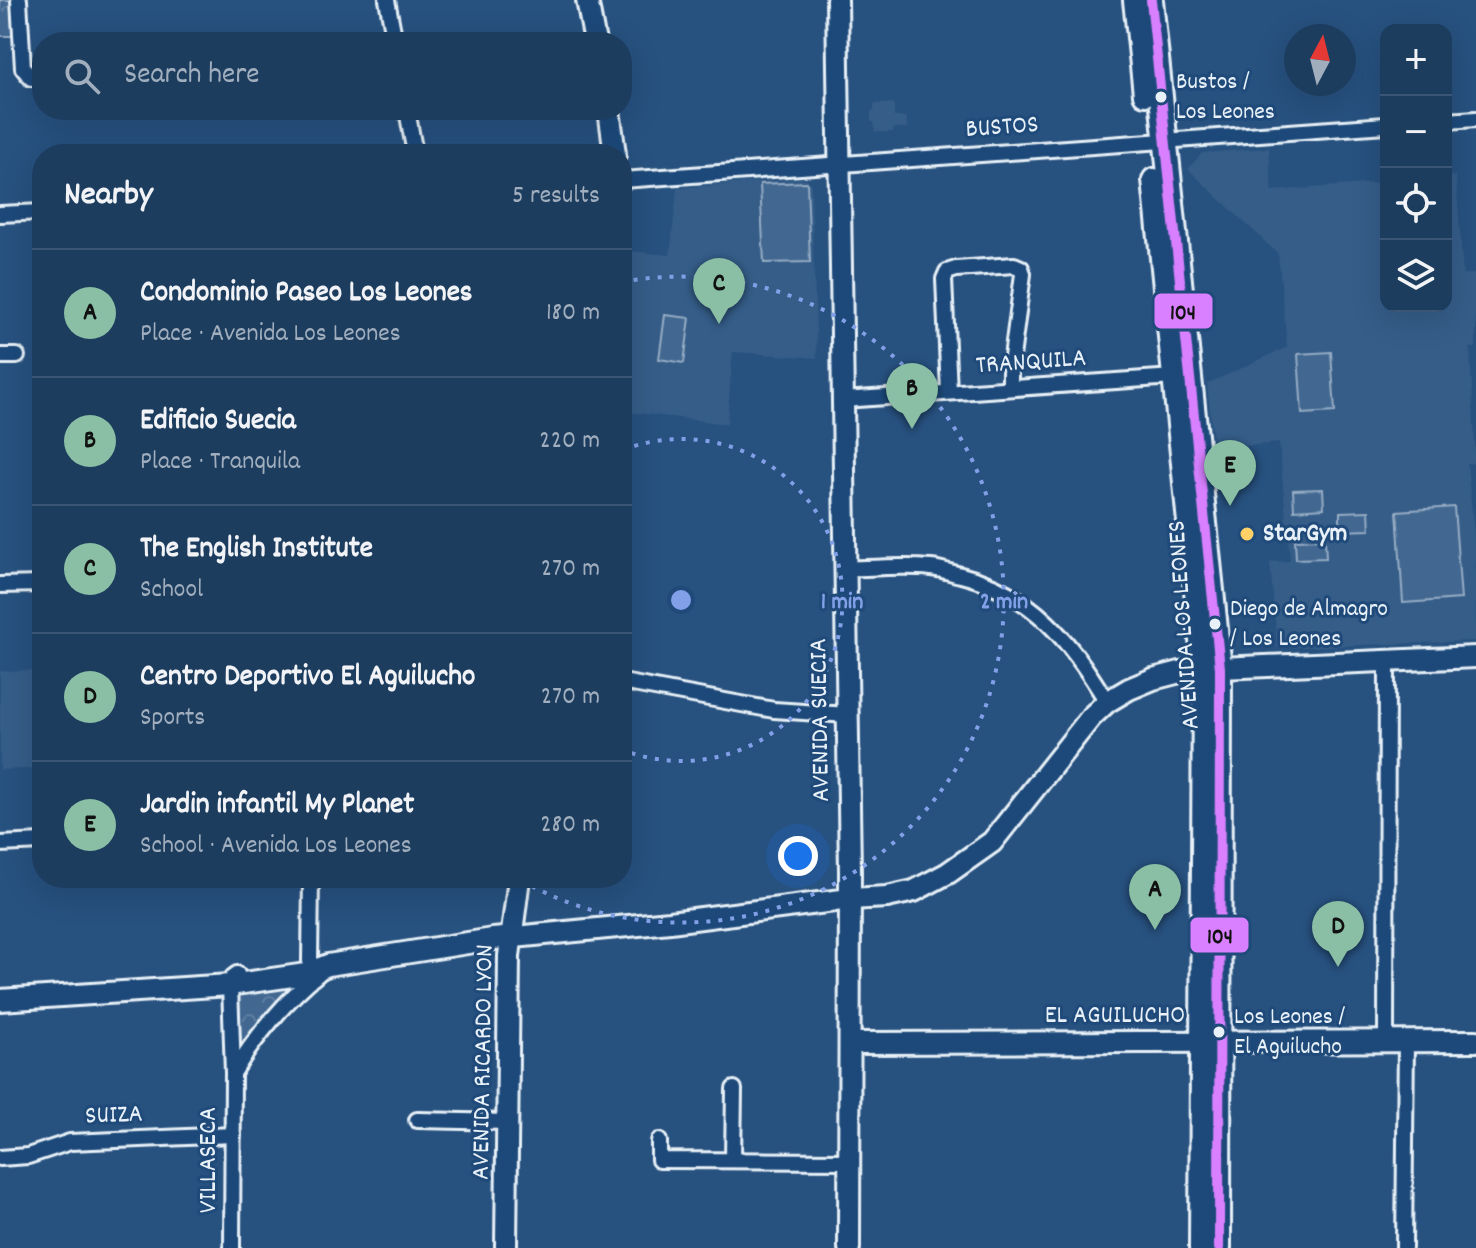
<!DOCTYPE html>
<meta charset="utf-8">
<style>
:root{--surface:#1d3d5f;--page:#254465;--text:#f1f3f6;--muted:#a0aebd;--line:#3b5674;--accent:#8abfa5}
body{margin:0;font-family:Dekko,sans-serif;background:var(--page);color:var(--text)}
.controls{position:absolute;right:24px;top:24px;display:grid;overflow:hidden;border-radius:16px;box-shadow:0 8px 32px #0002}
.controls button{width:72px;height:72px;display:grid;place-items:center;padding:0;border:0;border-bottom:2px solid var(--line);background:var(--surface);color:var(--text);font:40px sans-serif}
.compass{position:absolute;left:1284px;top:24px;width:72px;height:72px;border-radius:50%;background:var(--surface);box-shadow:0 8px 32px #0002;rotate:7deg}
.you{position:absolute;left:798px;top:856px;width:28px;height:28px;margin:-20px;border:6px solid #fff;border-radius:50%;background:#1a73e8;box-shadow:0 0 0 12px #1a73e833}
.badge{display:grid;place-items:center;width:52px;height:52px;border-radius:50%;background:var(--accent);color:#111;font-size:26px;font-weight:700}
.pin{position:absolute;translate:-50% -66px;filter:drop-shadow(0 2px 4px #0008)}
.pin::after{content:'';position:absolute;top:42px;width:28px;height:24px;background:inherit;clip-path:polygon(0 0,100% 0,50% 100%)}
.list{margin:0;padding:0;list-style:none}
h2{display:flex;justify-content:space-between;align-items:center;height:104px;margin:0;padding:0 32px;font-size:34px}
h2 small{font-size:26px;font-weight:400;color:var(--muted)}
.list li{display:grid;grid-template-columns:52px 1fr auto;gap:24px;align-items:center;box-sizing:border-box;height:128px;padding:0 32px;border-top:2px solid var(--line)}
.list b{display:block;font-size:30px;white-space:nowrap}
.list p{margin:0;font-size:26px;white-space:nowrap;color:var(--muted)}
.list em{font-size:26px;font-style:normal;color:var(--muted)}
.icon{flex:none;width:44px;height:44px;fill:none;stroke:currentColor;stroke-width:2;stroke-linecap:round;stroke-linejoin:round}
.map{position:relative;flex:none;width:1476px;height:1248px;overflow:hidden}
.search{position:absolute;background:var(--surface);box-shadow:0 8px 32px #0002;left:32px;top:32px;width:600px;height:88px;display:flex;align-items:center;gap:20px;box-sizing:border-box;padding:0 28px;border-radius:32px;color:var(--muted);font-size:30px}
.panel{position:absolute;background:var(--surface);box-shadow:0 8px 32px #0002;left:32px;top:144px;width:600px;height:744px;border-radius:32px}
.map>svg:first-child{display:block}
.built{fill:#355d88}
.park{fill:url(#park-crowns);stroke:#96acc4;stroke-width:2}
.pitch{fill:#436891;stroke:#96acc4;stroke-width:2}
.lines{fill:none;stroke-linecap:round;stroke-linejoin:round}
.street-casing{stroke:#e8f1f8;stroke-width:20}
.secondary-casing{stroke:#e8f1f8;stroke-width:26}
.primary-casing{stroke:#e8f1f8;stroke-width:28}
.street{stroke:#1f4a7a;stroke-width:14}
.secondary{stroke:#1f4a7a;stroke-width:20}
.primary{stroke:#1f4a7a;stroke-width:22}
.bus-1-casing{stroke:#1f4a7a;stroke-width:16}
.bus-1{stroke:#d880ff;stroke-width:10}
.ring{fill:none;stroke:#82a0e8;stroke-width:4;stroke-dasharray:4 8}
.bus-dot{fill:#e8f1f8;stroke:#1f4a7a;stroke-width:3}
.poi-dot{fill:#ffd166;stroke:#1f4a7a;stroke-width:3}
.labels{text-anchor:middle;dominant-baseline:central;stroke-width:6;stroke-linejoin:round;paint-order:stroke}
.bus-label{font-size:24px;fill:#e8f1f8;stroke:#1f4a7a;text-anchor:start}
.street-label{font-size:26px;fill:#e8f1f8;stroke:#1f4a7a}
.poi-label{font-size:26px;font-weight:bold;fill:#e8f1f8;stroke:#1f4a7a;text-anchor:start}
.centre{fill:#82a0e8;stroke:#1f4a7a;stroke-width:4}
.ring-label{font-size:24px;text-anchor:middle;font-weight:bold;fill:#82a0e8;stroke:#1f4a7a;stroke-width:6;stroke-linejoin:round;paint-order:stroke}
.line-badge{stroke:#1f4a7a;stroke-width:3}
.pale-badge-label{font-size:22px;text-anchor:middle;font-weight:bold;fill:#111}
</style>
<div class="map">
<svg width="1476" height="1248" viewBox="0 0 1476 1248">
<defs>
<pattern id="park-crowns" width="20" height="18" patternUnits="userSpaceOnUse" patternTransform="scale(2)"><rect width="20" height="18" fill="#436891"/><path d="M2 6a3 3 0 1 1 6 0M12 15a3 3 0 1 1 6 0" fill="none" stroke="#5e7ea1"/></pattern>
</defs>
<rect width="100%" height="100%" fill="#27517f"/>
<filter id="ink" filterUnits="userSpaceOnUse"><feTurbulence type="fractalNoise" baseFrequency=".0125" numOctaves="2"/><feDisplacementMap in="SourceGraphic" scale="16" xChannelSelector="R" yChannelSelector="G"/><feConvolveMatrix kernelMatrix="1 2 1 2 8 2 1 2 1" color-interpolation-filters="sRGB"/></filter>
<g filter="url(#ink)">
<g class="built">
<polygon points="894,103 894,117 907,117 907,128 894,128 893,132 875,132 874,122 871,122 871,111 874,110 874,104"/>
<polygon points="1269,148 1272,191 1386,182 1386,306 1446,306 1446,177 1456,176 1463,274 1476,274 1476,348 1470,348 1476,463 1467,464 1476,551 1476,641 1277,648 1270,562 1290,561 1279,443 1214,449 1207,384 1287,347 1278,254 1188,169 1202,153"/>
<polygon points="806,178 811,184 817,358 733,352 727,424 622,411 622,297 629,251 670,255 677,188"/>
<polygon points="42,670 42,768 0,770 0,671"/>
</g>
<g class="park">
<polygon points="0,0 13,0 15,36 0,36"/>
<polygon points="288,986 290,988 237,1059 237,992"/>
</g>
<g class="pitch">
<polygon points="807,182 810,262 764,263 760,184"/>
<polygon points="665,315 690,318 684,363 659,359"/>
<polygon points="1331,352 1335,412 1302,414 1298,354"/>
<polygon points="1323,489 1324,508 1294,510 1293,490"/>
<polygon points="1454,507 1461,599 1403,603 1397,511"/>
<polygon points="1369,511 1370,530 1340,531 1340,512"/>
<polygon points="1325,539 1326,558 1296,559 1295,540"/>
</g>
<g class="lines">
<g class="street-casing">
<g id="street">
<polyline points="19,0 23,68 31,78 42,78"/>
<polyline points="387,0 395,42"/>
<polyline points="407,110 415,154"/>
<polyline points="1446,121 1476,119"/>
<polyline points="622,180 1386,125"/>
<polyline points="0,214 42,212"/>
<polyline points="0,356 17,356"/>
<polyline points="949,392 944,279 947,272 956,269 1014,265 1021,268 1023,274 1010,372 1010,388"/>
<polyline points="843,400 1174,377"/>
<path d="M844,569C873,568 903,565 931,568C941,569 952,573 961,575C1033,593 1071,642 1107,702"/>
<polyline points="0,585 42,584"/>
<polyline points="622,682 774,710 848,715"/>
<polyline points="0,844 42,842"/>
<polyline points="310,961 311,878"/>
<polyline points="1386,1040 1387,662"/>
<path d="M234,1072C254,1038 288,998 319,973"/>
<polyline points="417,1120 508,1122"/>
<polyline points="659,1141 659,1160 850,1161"/>
<polyline points="0,1158 28,1156 70,1142 233,1135"/>
<polyline points="733,1160 734,1089"/>
<polyline points="232,1248 233,1073 230,985 233,977 237,974"/>
<polyline points="1404,1248 1406,1040"/>
</g>
</g>
<g class="secondary-casing">
<g id="secondary">
<polyline points="587,0 595,42"/>
<polyline points="837,0 850,872 849,1248"/>
<polyline points="609,110 615,154"/>
<polyline points="0,1000 230,985 306,974 328,965 493,939 670,922 850,899 887,897 914,891 948,873 992,842 1091,717 1107,702 1129,689 1153,679 1180,672 1220,668 1476,657"/>
<polyline points="850,1043 1476,1041"/>
<polyline points="506,1248 509,956 519,878"/>
</g>
</g>
<g class="primary-casing">
<g id="primary">
<polyline points="1135,0 1145,94"/>
<polyline points="1151,0 1220,668 1219,1248"/>
<polyline points="1154,180 1204,669 1201,1248"/>
</g>
</g>
<use href="#street" class="street"/>
<use href="#secondary" class="secondary"/>
<use href="#primary" class="primary"/>
<g class="bus-1-casing">
<polyline id="bus-1" points="1151,0 1220,668 1219,1248"/>
</g>
<use href="#bus-1" class="bus-1"/>
</g>
</g>
<g class="ring">
<path d="M623 450A161 161 0 1 1 623 750"/>
<path d="M622 282A323 323 0 1 1 517 878"/>
</g>
<g class="bus-dot">
<circle cx="1161" cy="97" r="7"/>
<circle cx="1215" cy="624" r="7"/>
<circle cx="1219" cy="1032" r="7"/>
</g>
<circle class="poi-dot" cx="1247" cy="534" r="8"/>
<g class="labels">
<g class="bus-label">
<text x="1176" y="83">Bustos /<tspan x="1176" dy="30">Los Leones</tspan></text>
<text x="1230" y="610">Diego de Almagro<tspan x="1230" dy="30">/ Los Leones</tspan></text>
<text x="1234" y="1018">Los Leones /<tspan x="1234" dy="30">El Aguilucho</tspan></text>
</g>
<g class="street-label">
<text transform="translate(1002 128) rotate(-4)">BUSTOS</text>
<text transform="translate(1031 363) rotate(-4)">TRANQUILA</text>
<text transform="translate(1185 625) rotate(-94)">AVENIDA LOS LEONES</text>
<text transform="translate(821 720) rotate(-91)">AVENIDA SUECIA</text>
<text x="1115" y="1016">EL AGUILUCHO</text>
<text transform="translate(484 1062) rotate(-89)">AVENIDA RICARDO LYON</text>
<text transform="translate(114 1116) rotate(-2)">SUIZA</text>
<text transform="translate(209 1160) rotate(-90)">VILLASECA</text>
</g>
<g class="poi-label">
<text x="1263" y="534">StarGym</text>
</g>
</g>
<circle cx="681" cy="600" r="12" class="centre"/>
<g class="ring-label">
<text x="842" y="608">1 min</text>
<text x="1004" y="608">2 min</text>
</g>
<g class="line-badge">
<rect x="1153" y="292" width="61" height="38" rx="8" fill="#d880ff"/>
<rect x="1189" y="916" width="61" height="38" rx="8" fill="#d880ff"/>
</g>
<g class="pale-badge-label">
<text x="1183" y="319">104</text>
<text x="1220" y="943">104</text>
</g>
</svg>
<div class="controls">
<button>+</button>
<button>−</button>
<button><svg class="icon" aria-label="locate" viewBox="0 0 24 24"><circle cx="12" cy="12" r="6"/><path d="M12 2v4M12 18v4M2 12h4M18 12h4"/></svg></button>
<button><svg class="icon" aria-label="layers" viewBox="0 0 24 24"><path d="M12 4l9 5-9 5-9-5zM3 14l9 5 9-5"/></svg></button>
</div>
<svg class="compass" viewBox="-18 -18 36 36"><path d="M0-13l5 13h-10z" fill="#e53935"/><path d="M0 13l5-13h-10z" fill="#a0aebd"/></svg>
<div class="you"></div>
<div class="pin badge" style="left:1155px;top:930px">A</div>
<div class="pin badge" style="left:912px;top:429px">B</div>
<div class="pin badge" style="left:719px;top:324px">C</div>
<div class="pin badge" style="left:1338px;top:967px">D</div>
<div class="pin badge" style="left:1230px;top:506px">E</div>
<div class="search"><svg class="icon" aria-label="search" viewBox="0 0 24 24"><circle cx="10" cy="10" r="6"/><path d="M15 15l6 6"/></svg>Search here</div>
<section class="panel">
<h2>Nearby<small>5 results</small></h2>
<ul class="list">
<li><span class="badge">A</span><div><b>Condominio Paseo Los Leones</b><p>Place · Avenida Los Leones</p></div><em>180 m</em></li>
<li><span class="badge">B</span><div><b>Edificio Suecia</b><p>Place · Tranquila</p></div><em>220 m</em></li>
<li><span class="badge">C</span><div><b>The English Institute</b><p>School</p></div><em>270 m</em></li>
<li><span class="badge">D</span><div><b>Centro Deportivo El Aguilucho</b><p>Sports</p></div><em>270 m</em></li>
<li><span class="badge">E</span><div><b>Jardin infantil My Planet</b><p>School · Avenida Los Leones</p></div><em>280 m</em></li>
</ul>
</section>
</div>
